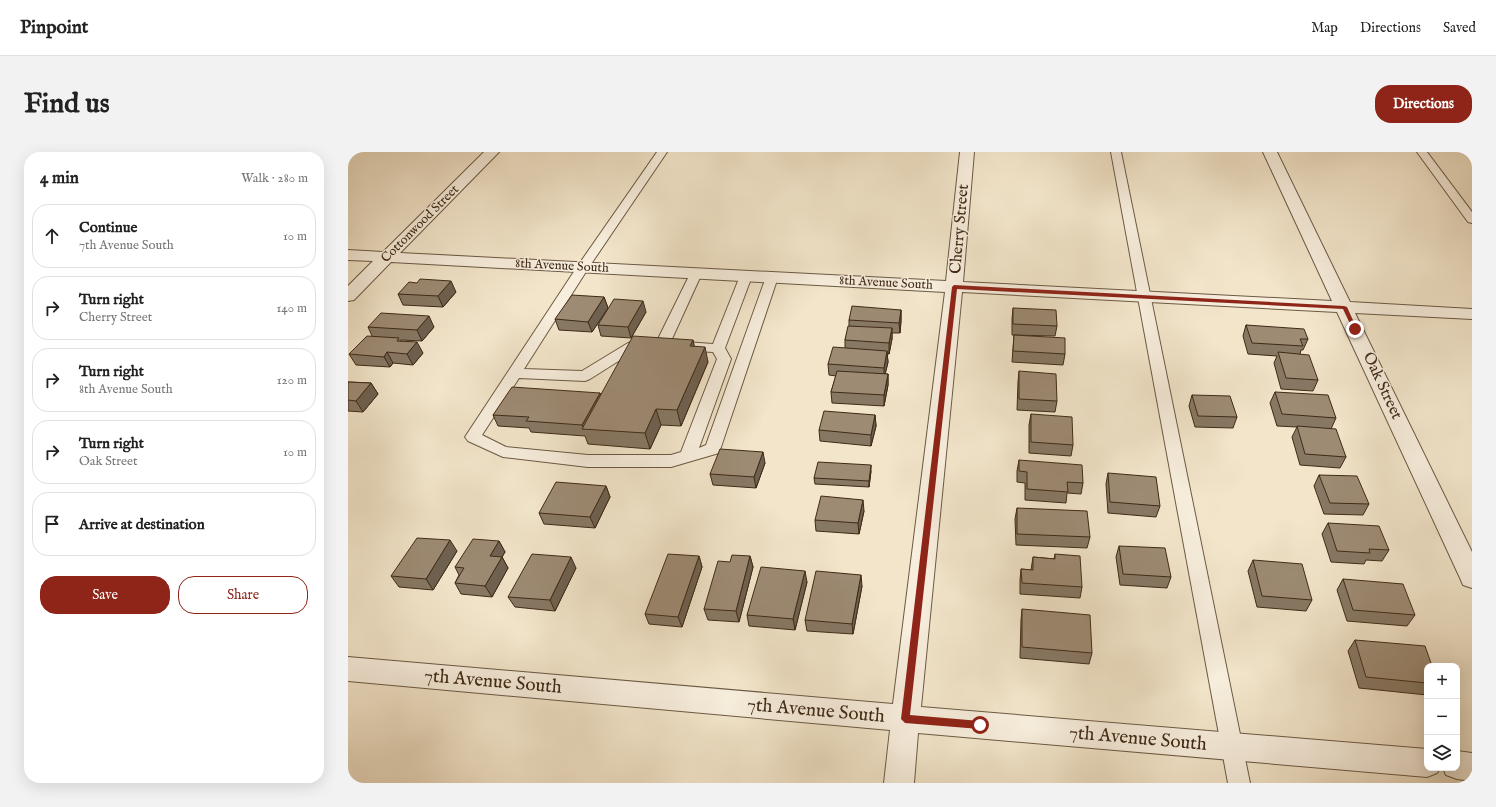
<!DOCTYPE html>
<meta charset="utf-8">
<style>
:root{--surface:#fff;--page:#f2f2f2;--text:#222;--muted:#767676;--line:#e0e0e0;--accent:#8f2418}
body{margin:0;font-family:"IM FELL English",serif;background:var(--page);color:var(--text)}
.controls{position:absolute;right:12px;bottom:12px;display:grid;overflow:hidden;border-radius:8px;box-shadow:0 4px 16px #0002}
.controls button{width:36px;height:36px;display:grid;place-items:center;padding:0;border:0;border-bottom:1px solid var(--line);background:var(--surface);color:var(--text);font:20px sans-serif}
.stop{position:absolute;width:12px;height:12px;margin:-9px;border:3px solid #8f2418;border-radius:50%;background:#fff}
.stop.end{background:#8f2418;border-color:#fff;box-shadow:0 1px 4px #0008}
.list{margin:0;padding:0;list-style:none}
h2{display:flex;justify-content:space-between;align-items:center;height:52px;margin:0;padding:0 16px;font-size:17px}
h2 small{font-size:13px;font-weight:400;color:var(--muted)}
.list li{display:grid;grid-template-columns:26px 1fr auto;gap:12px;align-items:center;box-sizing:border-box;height:64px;margin:0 8px 8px;padding:0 8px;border:1px solid var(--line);border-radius:16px}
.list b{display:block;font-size:15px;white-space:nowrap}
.list p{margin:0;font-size:13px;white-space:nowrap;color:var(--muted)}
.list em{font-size:13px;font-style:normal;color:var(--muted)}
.actions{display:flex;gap:8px;padding:12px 16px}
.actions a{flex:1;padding:9px 0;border:1px solid var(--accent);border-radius:16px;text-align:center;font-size:14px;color:var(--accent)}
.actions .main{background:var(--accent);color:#fff}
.icon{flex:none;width:22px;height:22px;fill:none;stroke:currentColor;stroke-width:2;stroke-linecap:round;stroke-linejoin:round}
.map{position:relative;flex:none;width:1124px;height:631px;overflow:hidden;border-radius:16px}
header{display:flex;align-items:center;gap:24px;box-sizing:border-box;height:56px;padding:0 20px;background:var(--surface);border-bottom:1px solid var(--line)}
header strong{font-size:19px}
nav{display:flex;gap:22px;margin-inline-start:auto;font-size:14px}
.intro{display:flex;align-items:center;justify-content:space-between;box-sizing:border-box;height:96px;padding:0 24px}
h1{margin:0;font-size:28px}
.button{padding:10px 18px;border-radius:16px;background:var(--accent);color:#fff;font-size:14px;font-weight:700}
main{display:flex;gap:24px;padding:0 24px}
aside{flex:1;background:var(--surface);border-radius:16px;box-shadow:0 4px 16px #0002}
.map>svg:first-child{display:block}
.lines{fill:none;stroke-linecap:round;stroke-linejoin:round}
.service-casing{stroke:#6c5944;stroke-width:2}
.minor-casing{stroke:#6c5944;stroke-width:2}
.service{fill:#f7eedd;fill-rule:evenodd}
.minor{fill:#f7eedd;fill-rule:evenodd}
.wall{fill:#877864;stroke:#402a17}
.shaded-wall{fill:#6e6151;stroke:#402a17}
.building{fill:#9d8b74;stroke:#402a17}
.route{fill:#8f2418}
.labels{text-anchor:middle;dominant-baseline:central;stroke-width:3;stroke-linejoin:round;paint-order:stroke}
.far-street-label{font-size:13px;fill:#402a17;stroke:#f7eedd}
.street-label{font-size:16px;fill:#402a17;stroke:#f7eedd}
.near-street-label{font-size:19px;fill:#402a17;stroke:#f7eedd}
</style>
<header>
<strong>Pinpoint</strong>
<nav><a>Map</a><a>Directions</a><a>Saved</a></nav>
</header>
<div class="intro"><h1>Find us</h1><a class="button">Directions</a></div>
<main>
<aside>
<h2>4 min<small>Walk · 280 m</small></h2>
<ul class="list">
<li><svg class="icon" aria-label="ahead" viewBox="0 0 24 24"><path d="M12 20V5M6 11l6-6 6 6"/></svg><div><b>Continue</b><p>7th Avenue South</p></div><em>10 m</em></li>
<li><svg class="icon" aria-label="right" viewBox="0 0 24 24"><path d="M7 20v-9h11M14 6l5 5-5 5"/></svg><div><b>Turn right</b><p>Cherry Street</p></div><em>140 m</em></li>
<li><svg class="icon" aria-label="right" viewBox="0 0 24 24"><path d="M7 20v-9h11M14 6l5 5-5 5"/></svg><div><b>Turn right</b><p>8th Avenue South</p></div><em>120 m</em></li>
<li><svg class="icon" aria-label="right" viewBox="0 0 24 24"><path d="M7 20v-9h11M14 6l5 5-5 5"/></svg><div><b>Turn right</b><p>Oak Street</p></div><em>10 m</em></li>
<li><svg class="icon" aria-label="arrive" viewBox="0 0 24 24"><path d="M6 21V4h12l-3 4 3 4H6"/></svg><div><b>Arrive at destination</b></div></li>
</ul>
<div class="actions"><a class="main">Save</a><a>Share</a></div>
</aside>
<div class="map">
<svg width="1124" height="631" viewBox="0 0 1124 631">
<rect width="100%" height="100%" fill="#f2e5ca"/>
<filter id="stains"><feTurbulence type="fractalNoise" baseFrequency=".005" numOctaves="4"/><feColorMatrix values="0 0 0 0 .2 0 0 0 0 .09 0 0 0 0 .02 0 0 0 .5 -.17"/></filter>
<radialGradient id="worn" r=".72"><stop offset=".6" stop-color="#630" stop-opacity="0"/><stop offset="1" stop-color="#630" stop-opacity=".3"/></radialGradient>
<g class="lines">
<g class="service-casing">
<g id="service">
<polygon points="0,0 6,0 4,3 0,4"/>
<polygon points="309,0 319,0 241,115 176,217 234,219 280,191 285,190 301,191 303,194 301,197 288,198 242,227 237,229 171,226 134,283 158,295 240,303 323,303 333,300 369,207 365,200 314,197 309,196 307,193 344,118 352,118 354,121 323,189 365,192 392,124 394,121 402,121 404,124 377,196 383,207 351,296 358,293 418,125 420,122 428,122 430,125 371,301 323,315 240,315 155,305 120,289 117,285 229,115"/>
<polygon points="763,0 773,0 902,631 880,631"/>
<polygon points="1069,0 1079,0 1124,60 1124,71 1120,70"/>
</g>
</g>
<g class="minor-casing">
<g id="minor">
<polygon points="136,0 151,0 52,101 598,129 612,0 626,0 615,130 984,149 915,0 929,0 1002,150 1124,157 1124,167 1007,161 1124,400 1124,436 1115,433 1112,426 989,160 614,140 573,555 1079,597 1079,616 1092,616 1089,621 1079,625 570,581 566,631 536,631 542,578 0,529 0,505 545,552 597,140 43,110 6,148 0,149 0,134 25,109 0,108 0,98 35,100"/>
<polygon points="1109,599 1124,601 1124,629 1109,627 1098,623 1095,616 1109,616"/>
</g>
</g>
<use href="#service" class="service"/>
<use href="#minor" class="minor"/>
</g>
<g class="wall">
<polygon points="108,140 95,155 55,153 50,142"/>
<polygon points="256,145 260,156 244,180 211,178 207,167"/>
<polygon points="665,156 709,174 707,184 664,183 664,167"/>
<polygon points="553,158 553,169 552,181 544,181 544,187 541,202 539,202 540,210 537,222 540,222 540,233 536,254 484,251 483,240 488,224 481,223 480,212 497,196 497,188 501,174 501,168"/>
<polygon points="298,160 283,186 253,184 250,173"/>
<polygon points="898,173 960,187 955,198 953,198 952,202 970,228 965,239 933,237 926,211 929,204 900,202 895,184"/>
<polygon points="20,175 86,175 74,189 53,188 53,189 75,201 65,213 45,211 42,215 8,213 1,202 24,184"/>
<polygon points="666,183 717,202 715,213 664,210"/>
<polygon points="345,188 346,194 360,210 333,274 313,273 302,297 240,292 237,284 183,280 181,276 150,274 145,263 252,241 252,243"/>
<polygon points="671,219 709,249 707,260 669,258 670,230"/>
<polygon points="0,230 23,231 30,242 15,260 0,259"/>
<polygon points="927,240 988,266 983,277 998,305 992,316 952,313 944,285 949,275 929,274 922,251"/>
<polygon points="844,243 889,265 885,276 847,275 841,254"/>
<polygon points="683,262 725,293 723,304 681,301 681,273"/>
<polygon points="527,263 528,274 523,294 472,289 471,278"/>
<polygon points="671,308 735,331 733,342 719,341 718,351 677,348 677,331 669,330 669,319"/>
<polygon points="417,311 408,336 365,333 362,322"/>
<polygon points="523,319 521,335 467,332 466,326"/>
<polygon points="760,321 812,354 808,365 760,361 758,332"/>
<polygon points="971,323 1021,352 1015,363 976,362 966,334"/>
<polygon points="258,334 262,345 247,376 196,372 191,361"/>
<polygon points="669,356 742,385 739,396 668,393 667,367"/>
<polygon points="516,359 511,382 468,379 467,368"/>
<polygon points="980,371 1041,398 1034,409 1018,408 1016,412 983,410 974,382"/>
<polygon points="151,389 157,400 154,405 160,416 144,445 113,442 107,431 111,423 107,415"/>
<polygon points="771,394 823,425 819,436 772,433 768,405"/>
<polygon points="109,399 85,438 51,435 43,424"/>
<polygon points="707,402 734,435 732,446 672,442 672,428 673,417 683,418 685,405 706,407"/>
<polygon points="351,404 354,415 334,475 301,472 297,462"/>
<polygon points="402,404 405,415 391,470 360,468 356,457 382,410"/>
<polygon points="905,408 964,448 958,459 909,455 900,419"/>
<polygon points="228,416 207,459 167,455 160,445"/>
<polygon points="995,427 1067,463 1059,474 999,469 989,438"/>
<polygon points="459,430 447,478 401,474 399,463"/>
<polygon points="514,434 505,482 459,479 457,468"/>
<polygon points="674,457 744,501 741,512 672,506 673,468"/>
<polygon points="1007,488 1079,514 1079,543 1011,536 1000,499"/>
</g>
<g class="shaded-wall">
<polygon points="103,129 108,140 95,155 90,144"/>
<polygon points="256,145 260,156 244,180 240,170"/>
<polygon points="295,149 298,160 283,186 280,175"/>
<polygon points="553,158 553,169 552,181 551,171"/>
<polygon points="81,164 86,175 74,189 69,178"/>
<polygon points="544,176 544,187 541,202 541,191"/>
<polygon points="345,188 348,203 342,194"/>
<polygon points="69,190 75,201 65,213 59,202"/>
<polygon points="357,195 360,210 333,274 329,258"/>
<polygon points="539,199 540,210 536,227 536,216"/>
<polygon points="39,200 45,211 42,215 36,205"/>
<polygon points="540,222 540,233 536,254 536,243"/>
<polygon points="23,231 30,242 15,260 8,249"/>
<polygon points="252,241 256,252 236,277 234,273"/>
<polygon points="308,257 313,273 302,297 297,281"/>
<polygon points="527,263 528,274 523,294 523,283"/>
<polygon points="415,300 417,311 408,336 406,325"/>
<polygon points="523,313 523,319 521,335 521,329"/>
<polygon points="258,334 262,345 247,376 242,365"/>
<polygon points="515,348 516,359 511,382 510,371"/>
<polygon points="102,388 109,399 85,438 78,427"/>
<polygon points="151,389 157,400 148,415 142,404"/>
<polygon points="351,404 354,415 334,475 330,465"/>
<polygon points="402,404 405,415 391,470 388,459"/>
<polygon points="154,405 160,416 144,445 137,434"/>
<polygon points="223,405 228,416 207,459 202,448"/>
<polygon points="457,419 459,430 447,478 445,467"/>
<polygon points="513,423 514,434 505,482 504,472"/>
</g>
<g class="building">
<polygon points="72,127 103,129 90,144 50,142 61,130 69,131"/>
<polygon points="224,143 256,145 240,170 207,167"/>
<polygon points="266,147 295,149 280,175 250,173"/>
<polygon points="504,154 553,158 551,171 501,168"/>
<polygon points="665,156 708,158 709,174 665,172"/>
<polygon points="33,161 81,164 69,178 20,175"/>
<polygon points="898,173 956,177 960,187 952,187 955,194 904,191"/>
<polygon points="500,174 544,176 541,191 497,188"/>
<polygon points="666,183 717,186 717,202 665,199"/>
<polygon points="19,184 51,186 49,189 69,190 59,202 39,200 36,205 1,202"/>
<polygon points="285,184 345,188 342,194 357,195 329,258 308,257 297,281 234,277"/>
<polygon points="485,195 539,199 536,216 480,212"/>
<polygon points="930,200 961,203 970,228 938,226"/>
<polygon points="489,219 540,222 536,243 483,240"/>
<polygon points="671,219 708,222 709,249 671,247"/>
<polygon points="0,230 23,231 8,249 0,248"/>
<polygon points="164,235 252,241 234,273 178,269 181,265 145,263"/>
<polygon points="927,240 980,243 988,266 934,262"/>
<polygon points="844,243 882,244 889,265 850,264"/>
<polygon points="476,259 527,263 523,283 471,278"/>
<polygon points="683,262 724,265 725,293 683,290"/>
<polygon points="949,274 988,277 998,305 957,302"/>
<polygon points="372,297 415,300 406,325 362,322"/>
<polygon points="671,308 734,313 735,331 719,330 720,340 679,337 679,320 671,319"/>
<polygon points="470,310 523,313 521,329 466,326"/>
<polygon points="760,321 808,325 812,354 762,350"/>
<polygon points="971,323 1009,324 1021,352 982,351"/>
<polygon points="208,330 258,334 242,365 191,361"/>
<polygon points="473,344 515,348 510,371 467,368"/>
<polygon points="669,356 739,359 742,385 669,382"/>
<polygon points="980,371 1031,374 1041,398 1021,397 1022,401 989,399"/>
<polygon points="69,386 102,388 78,427 43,424"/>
<polygon points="125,387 151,389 142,404 154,405 137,434 107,431 116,416 107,415"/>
<polygon points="771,394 817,396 823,425 775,422"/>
<polygon points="184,402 223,405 202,448 160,445"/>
<polygon points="320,402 351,404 330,465 297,462"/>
<polygon points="707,402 732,404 734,435 674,431 673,417 685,418 685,405 707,407"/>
<polygon points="384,403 402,404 388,459 356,457 370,409 382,410"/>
<polygon points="905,408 954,412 964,448 914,444"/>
<polygon points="413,415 457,419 445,467 399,463"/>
<polygon points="468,419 513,423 504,472 457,468"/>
<polygon points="995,427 1055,432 1067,463 1005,458"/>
<polygon points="674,457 742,463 744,501 674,495"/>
<polygon points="1007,488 1077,494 1084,514 1079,514 1079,531 1018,525"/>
</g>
<polygon class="route" points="606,133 996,154 999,155 1009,177 1005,178 995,157 609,137 562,563 632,569 636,573 632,577 557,571 553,567 604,135"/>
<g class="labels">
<g class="far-street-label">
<text transform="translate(72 72) rotate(-45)">Cottonwood Street</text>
<text transform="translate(214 114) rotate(3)">8th Avenue South</text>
<text transform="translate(538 131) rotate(3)">8th Avenue South</text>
</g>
<g class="street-label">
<text transform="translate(612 77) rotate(-85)">Cherry Street</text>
<text transform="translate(1034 234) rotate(65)">Oak Street</text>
</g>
<g class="near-street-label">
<text transform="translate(145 530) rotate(5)">7th Avenue South</text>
<text transform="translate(468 559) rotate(5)">7th Avenue South</text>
<text transform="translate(790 587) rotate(5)">7th Avenue South</text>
</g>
</g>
<rect width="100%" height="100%" filter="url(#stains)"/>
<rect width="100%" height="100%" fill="url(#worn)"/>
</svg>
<div class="controls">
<button>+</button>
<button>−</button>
<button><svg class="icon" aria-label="layers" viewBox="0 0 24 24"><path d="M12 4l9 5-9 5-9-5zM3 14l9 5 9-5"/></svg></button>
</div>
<div class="stop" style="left:632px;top:573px"></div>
<div class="stop end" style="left:1007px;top:177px"></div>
</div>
</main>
